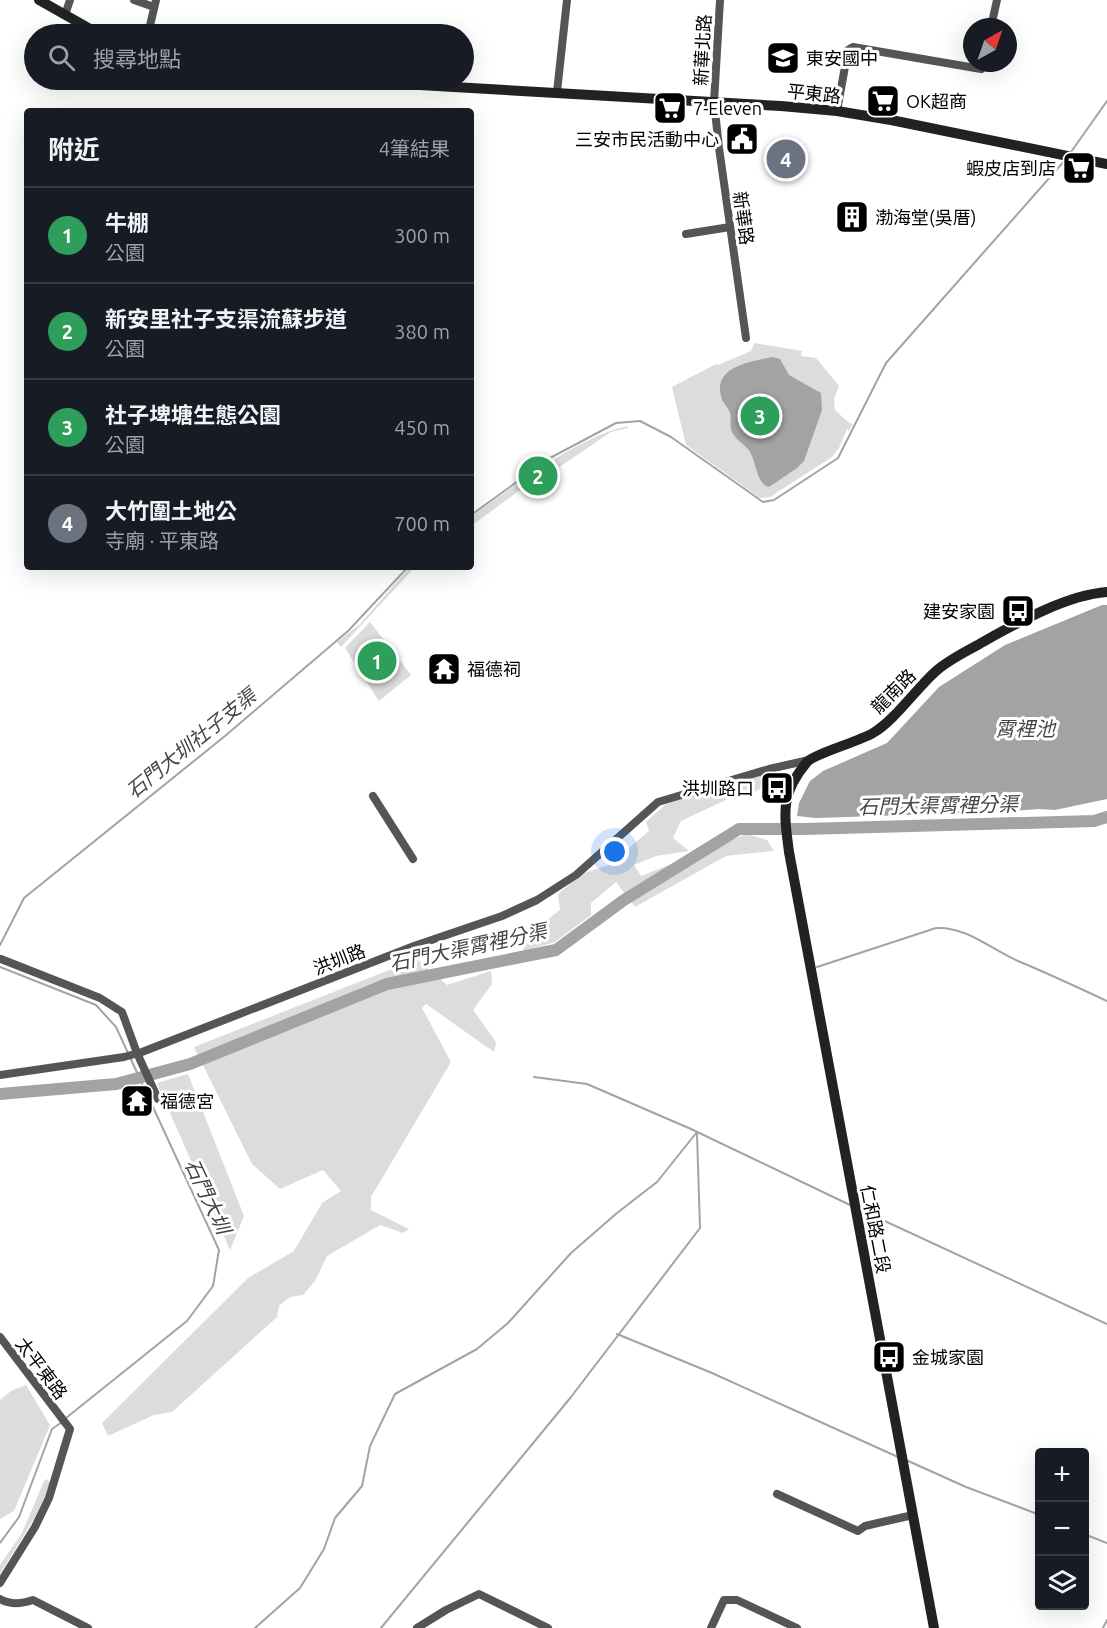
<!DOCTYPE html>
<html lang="zh-TW">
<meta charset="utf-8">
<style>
:root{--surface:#171b24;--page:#20242c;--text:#f1f3f6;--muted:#9ea1a6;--line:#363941;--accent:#1a73e8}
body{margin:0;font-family:Ubuntu,"Noto Sans TC",sans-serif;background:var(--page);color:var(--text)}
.controls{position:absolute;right:18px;bottom:18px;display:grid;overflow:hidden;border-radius:6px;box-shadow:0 6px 24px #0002}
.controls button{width:54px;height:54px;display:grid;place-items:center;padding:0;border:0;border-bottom:2px solid var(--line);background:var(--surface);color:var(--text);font:30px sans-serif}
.compass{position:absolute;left:963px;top:18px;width:54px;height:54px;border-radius:50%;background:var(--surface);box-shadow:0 6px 24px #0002;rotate:40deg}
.you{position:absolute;left:615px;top:852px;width:21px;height:21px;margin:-15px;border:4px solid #fff;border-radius:50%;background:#1a73e8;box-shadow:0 0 0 9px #1a73e833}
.badge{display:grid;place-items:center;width:39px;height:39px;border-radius:50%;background:var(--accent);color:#fff;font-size:20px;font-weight:700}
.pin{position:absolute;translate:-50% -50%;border:3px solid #fff;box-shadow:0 2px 6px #0006}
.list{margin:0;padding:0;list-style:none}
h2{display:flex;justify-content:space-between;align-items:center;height:78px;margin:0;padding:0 24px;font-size:26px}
h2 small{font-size:20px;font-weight:400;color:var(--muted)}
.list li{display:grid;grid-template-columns:39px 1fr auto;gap:18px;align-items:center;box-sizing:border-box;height:96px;padding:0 24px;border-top:2px solid var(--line)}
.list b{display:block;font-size:22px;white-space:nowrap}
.list p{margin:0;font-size:20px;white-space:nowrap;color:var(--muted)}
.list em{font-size:20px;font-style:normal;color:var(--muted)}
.icon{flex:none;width:33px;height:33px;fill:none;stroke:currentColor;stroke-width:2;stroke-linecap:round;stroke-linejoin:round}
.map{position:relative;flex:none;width:1107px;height:1628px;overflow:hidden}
.search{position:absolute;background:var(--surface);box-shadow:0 6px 24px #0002;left:24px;top:24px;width:450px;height:66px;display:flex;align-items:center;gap:15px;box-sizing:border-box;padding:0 21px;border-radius:33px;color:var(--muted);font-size:22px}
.panel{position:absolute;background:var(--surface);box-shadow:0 6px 24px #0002;left:24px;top:108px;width:450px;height:462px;border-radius:6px}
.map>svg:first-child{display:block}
.green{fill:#dcdcdc}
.water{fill:#a3a3a3}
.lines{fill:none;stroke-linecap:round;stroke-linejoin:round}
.stream{stroke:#a3a3a3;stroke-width:2}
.river{stroke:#a3a3a3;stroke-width:12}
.street{stroke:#555;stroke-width:8}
.secondary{stroke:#222;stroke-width:10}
.labels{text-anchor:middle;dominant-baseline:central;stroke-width:6;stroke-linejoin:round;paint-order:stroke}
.street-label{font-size:18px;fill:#000;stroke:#fff}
.poi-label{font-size:18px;fill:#000;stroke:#fff;text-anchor:start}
.water-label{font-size:20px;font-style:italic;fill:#444;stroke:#fff}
</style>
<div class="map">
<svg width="1107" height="1628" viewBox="0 0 1107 1628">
<rect width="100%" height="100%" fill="#fff"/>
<g class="green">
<polygon points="754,343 802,351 801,356 816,358 839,386 834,399 835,410 848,422 853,424 849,431 847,429 839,448 832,457 770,497 760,498 686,445 672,387 716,364 718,365 751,351"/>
<path d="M628,426V428L611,432L530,487L527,485L471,526V518L476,513C517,484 579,436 628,426Z"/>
<polygon points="410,567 418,567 415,567 341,647 337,642 360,624"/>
<polygon points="370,622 411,675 379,701 345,648"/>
<polygon points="755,775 775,778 757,791 728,799 681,821 673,838 689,851 656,856 634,865 641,876 747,834 767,840 774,851 726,856 635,907 616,882 591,903 591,915 555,942 523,951 529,933 560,910 558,894 584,873 609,865 649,831 646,822 666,804"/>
<polygon points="417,959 447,985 491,971 492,984 473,1010 496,1042 494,1052 426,1004 422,1008 451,1062 371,1197 371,1210 409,1229 403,1233 380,1225 327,1256 315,1281 303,1295 290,1297 279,1306 277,1317 172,1412 154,1415 108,1436 102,1423 248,1278 294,1251 322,1203 341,1191 323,1170 280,1189 252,1164 194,1047"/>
<polygon points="188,1074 244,1216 230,1250 157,1083"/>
<polygon points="26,1385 50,1425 14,1511 0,1519 0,1400 11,1391"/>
<polygon points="47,1479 51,1484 35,1517 0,1574 0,1565 22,1533 44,1481"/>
</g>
<g class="water">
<path d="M773,357L780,359L789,375L821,393L822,410L804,461L797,468L769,487C756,483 757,464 750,452C746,445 738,442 734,435C728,428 732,421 730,413C728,406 722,403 721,396C713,366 753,361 773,357Z"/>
<polygon points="1102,605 1107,605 1107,799 1055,810 1039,809 1000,812 816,818 797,816 799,803 810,781 823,771 887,743 939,687 1005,645"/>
</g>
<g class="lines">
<g class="stream">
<polyline points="1071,152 1107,101"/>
<polyline points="471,515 550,458 616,423 640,421 671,437 763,502 774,500 838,458 886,363 1066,159"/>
<polyline points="0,945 24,898 225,736 348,631 408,567"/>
<polyline points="0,967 96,1005 116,1027 219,1250 213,1286 187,1321 66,1418"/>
<path d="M817,967L936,928C966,926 992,950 1018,961C1047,973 1077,987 1107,1001"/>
<polyline points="534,1077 587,1084 691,1129 850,1205"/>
<polyline points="861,1210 1107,1324"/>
<polyline points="617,1334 712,1373 898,1457"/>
<polyline points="906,1460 966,1487 1040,1515"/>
<polyline points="1084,1534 1107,1543"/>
<polyline points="0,1543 19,1517 52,1429 62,1422"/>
<polyline points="255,1628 300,1588 324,1549 335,1518 362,1486 370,1446 395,1394 477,1349 508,1323 571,1253 617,1213 657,1182 697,1132"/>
<polyline points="381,1628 571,1397 700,1228 697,1134"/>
<polyline points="1103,1628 1107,1620"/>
</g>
<polyline class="river" points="0,1094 116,1084 190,1064 387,984 556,950 624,900 739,829 804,829 1094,821 1107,817"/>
<g class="street">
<polyline points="134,0 154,7"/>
<polyline points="720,0 714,102 719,148 746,338"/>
<polyline points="65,15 70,0"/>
<polyline points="991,27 997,0"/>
<polyline points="148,34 156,0"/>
<polyline points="557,92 567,0"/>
<polyline points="837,111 848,50 853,47 981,69 982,63"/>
<polyline points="686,234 730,227"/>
<polyline points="373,796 413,859"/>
<polyline points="1,959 100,998 122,1012 137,1053 158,1099"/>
<polyline points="0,1075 124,1057 142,1052 414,946 502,916 537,900 576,875 658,802 769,769 809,760"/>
<polyline points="0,1337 70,1429 49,1498 35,1527 0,1583"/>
<polyline points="777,1494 858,1531 865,1526 913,1515"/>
<path d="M0,1599C11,1605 21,1604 33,1600L88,1628"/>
<polyline points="417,1628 446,1610 479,1594 548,1628"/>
<polyline points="711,1628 724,1600 737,1600 797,1628"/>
</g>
<g class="secondary">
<polyline points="39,0 99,34"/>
<polyline points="333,80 781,106 837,111 891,120 1107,164"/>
<path d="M934,1628L789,852C784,813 780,794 807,762C814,754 860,741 873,733C894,721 916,689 935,672C948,660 966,652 981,643C1017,623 1066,595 1107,592"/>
</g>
</g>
<defs>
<g id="school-square" transform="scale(1.725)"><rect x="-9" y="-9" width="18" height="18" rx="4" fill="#000" stroke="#fff"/><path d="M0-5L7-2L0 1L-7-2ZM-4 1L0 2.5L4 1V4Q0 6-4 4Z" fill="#fff"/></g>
<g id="supermarket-square" transform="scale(1.725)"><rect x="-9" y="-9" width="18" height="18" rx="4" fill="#000" stroke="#fff"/><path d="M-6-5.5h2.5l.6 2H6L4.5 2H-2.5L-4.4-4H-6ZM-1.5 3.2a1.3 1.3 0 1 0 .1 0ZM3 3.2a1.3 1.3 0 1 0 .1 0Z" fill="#fff"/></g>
<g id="civic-square" transform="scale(1.725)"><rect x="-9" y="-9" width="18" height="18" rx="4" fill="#000" stroke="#fff"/><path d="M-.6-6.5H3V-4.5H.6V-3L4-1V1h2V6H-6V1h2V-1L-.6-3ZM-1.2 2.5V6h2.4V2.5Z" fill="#fff"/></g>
<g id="building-square" transform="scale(1.725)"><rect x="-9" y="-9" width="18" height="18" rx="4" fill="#000" stroke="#fff"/><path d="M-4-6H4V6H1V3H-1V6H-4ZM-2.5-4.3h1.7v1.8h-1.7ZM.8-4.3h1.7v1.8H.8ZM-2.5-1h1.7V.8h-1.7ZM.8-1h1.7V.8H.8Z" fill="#fff"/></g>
<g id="bus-square" transform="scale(1.725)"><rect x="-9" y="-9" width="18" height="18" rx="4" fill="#000" stroke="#fff"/><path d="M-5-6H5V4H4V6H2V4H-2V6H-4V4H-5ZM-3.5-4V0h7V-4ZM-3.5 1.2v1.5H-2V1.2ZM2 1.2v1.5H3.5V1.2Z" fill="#fff"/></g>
<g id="temple-square" transform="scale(1.725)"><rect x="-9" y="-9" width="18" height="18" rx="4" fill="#000" stroke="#fff"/><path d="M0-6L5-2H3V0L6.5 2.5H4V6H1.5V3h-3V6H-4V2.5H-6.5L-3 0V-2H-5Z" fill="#fff"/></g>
</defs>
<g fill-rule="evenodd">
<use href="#school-square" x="783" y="58"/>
<use href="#supermarket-square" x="883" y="101"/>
<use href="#supermarket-square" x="670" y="108"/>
<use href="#civic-square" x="742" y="139"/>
<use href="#supermarket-square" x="1079" y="168"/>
<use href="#building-square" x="852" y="217"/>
<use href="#bus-square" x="1018" y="611"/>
<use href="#temple-square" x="444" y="669"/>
<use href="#bus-square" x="777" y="788"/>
<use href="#temple-square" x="137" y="1101"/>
<use href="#bus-square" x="889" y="1357"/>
</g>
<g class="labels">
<g class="street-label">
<text transform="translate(702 50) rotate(-87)">新華北路</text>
<text transform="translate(814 93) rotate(6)">平東路</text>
<text transform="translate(744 218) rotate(82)">新華路</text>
<text transform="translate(893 691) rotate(-45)">龍南路</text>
<text transform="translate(339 959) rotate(-21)">洪圳路</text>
<text transform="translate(876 1229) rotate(79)">仁和路二段</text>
<text transform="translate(42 1368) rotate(53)">太平東路</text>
</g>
<g class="poi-label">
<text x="806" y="58">東安國中</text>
<text x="906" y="101">OK超商</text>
<text x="693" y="108">7-Eleven</text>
<text x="719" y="139" text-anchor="end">三安市民活動中心</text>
<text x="1056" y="168" text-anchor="end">蝦皮店到店</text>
<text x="875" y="217">渤海堂(吳厝)</text>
<text x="995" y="611" text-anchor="end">建安家園</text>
<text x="467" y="669">福德祠</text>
<text x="754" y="788" text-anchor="end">洪圳路口</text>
<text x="160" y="1101">福德宮</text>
<text x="912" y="1357">金城家園</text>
</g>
<g class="water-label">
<text x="1025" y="728">霄裡池</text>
<text transform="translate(191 743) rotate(-39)">石門大圳社子支渠</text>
<text transform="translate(938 805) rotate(-1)">石門大渠霄裡分渠</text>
<text transform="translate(468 947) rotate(-12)">石門大渠霄裡分渠</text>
<text transform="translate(208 1196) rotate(65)">石門大圳</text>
</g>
</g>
</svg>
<div class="controls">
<button>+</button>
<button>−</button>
<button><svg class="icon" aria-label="layers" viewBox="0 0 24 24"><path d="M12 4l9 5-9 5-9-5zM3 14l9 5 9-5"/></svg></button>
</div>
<svg class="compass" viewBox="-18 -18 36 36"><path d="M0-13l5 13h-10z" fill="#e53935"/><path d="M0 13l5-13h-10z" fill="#9ea1a6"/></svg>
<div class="you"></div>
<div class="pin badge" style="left:377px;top:661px;background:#2e9e5b">1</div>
<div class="pin badge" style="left:538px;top:476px;background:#2e9e5b">2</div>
<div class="pin badge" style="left:760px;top:416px;background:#2e9e5b">3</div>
<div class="pin badge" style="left:786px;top:159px;background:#6b7280">4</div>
<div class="search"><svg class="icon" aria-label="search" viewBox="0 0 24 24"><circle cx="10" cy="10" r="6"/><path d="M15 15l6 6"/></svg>搜尋地點</div>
<section class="panel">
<h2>附近<small>4筆結果</small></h2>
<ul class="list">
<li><span class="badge" style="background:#2e9e5b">1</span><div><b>牛棚</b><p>公園</p></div><em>300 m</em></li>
<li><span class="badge" style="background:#2e9e5b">2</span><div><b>新安里社子支渠流蘇步道</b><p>公園</p></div><em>380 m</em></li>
<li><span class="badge" style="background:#2e9e5b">3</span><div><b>社子埤塘生態公園</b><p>公園</p></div><em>450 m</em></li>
<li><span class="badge" style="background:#6b7280">4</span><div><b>大竹圍土地公</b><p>寺廟 · 平東路</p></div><em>700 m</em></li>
</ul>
</section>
</div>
